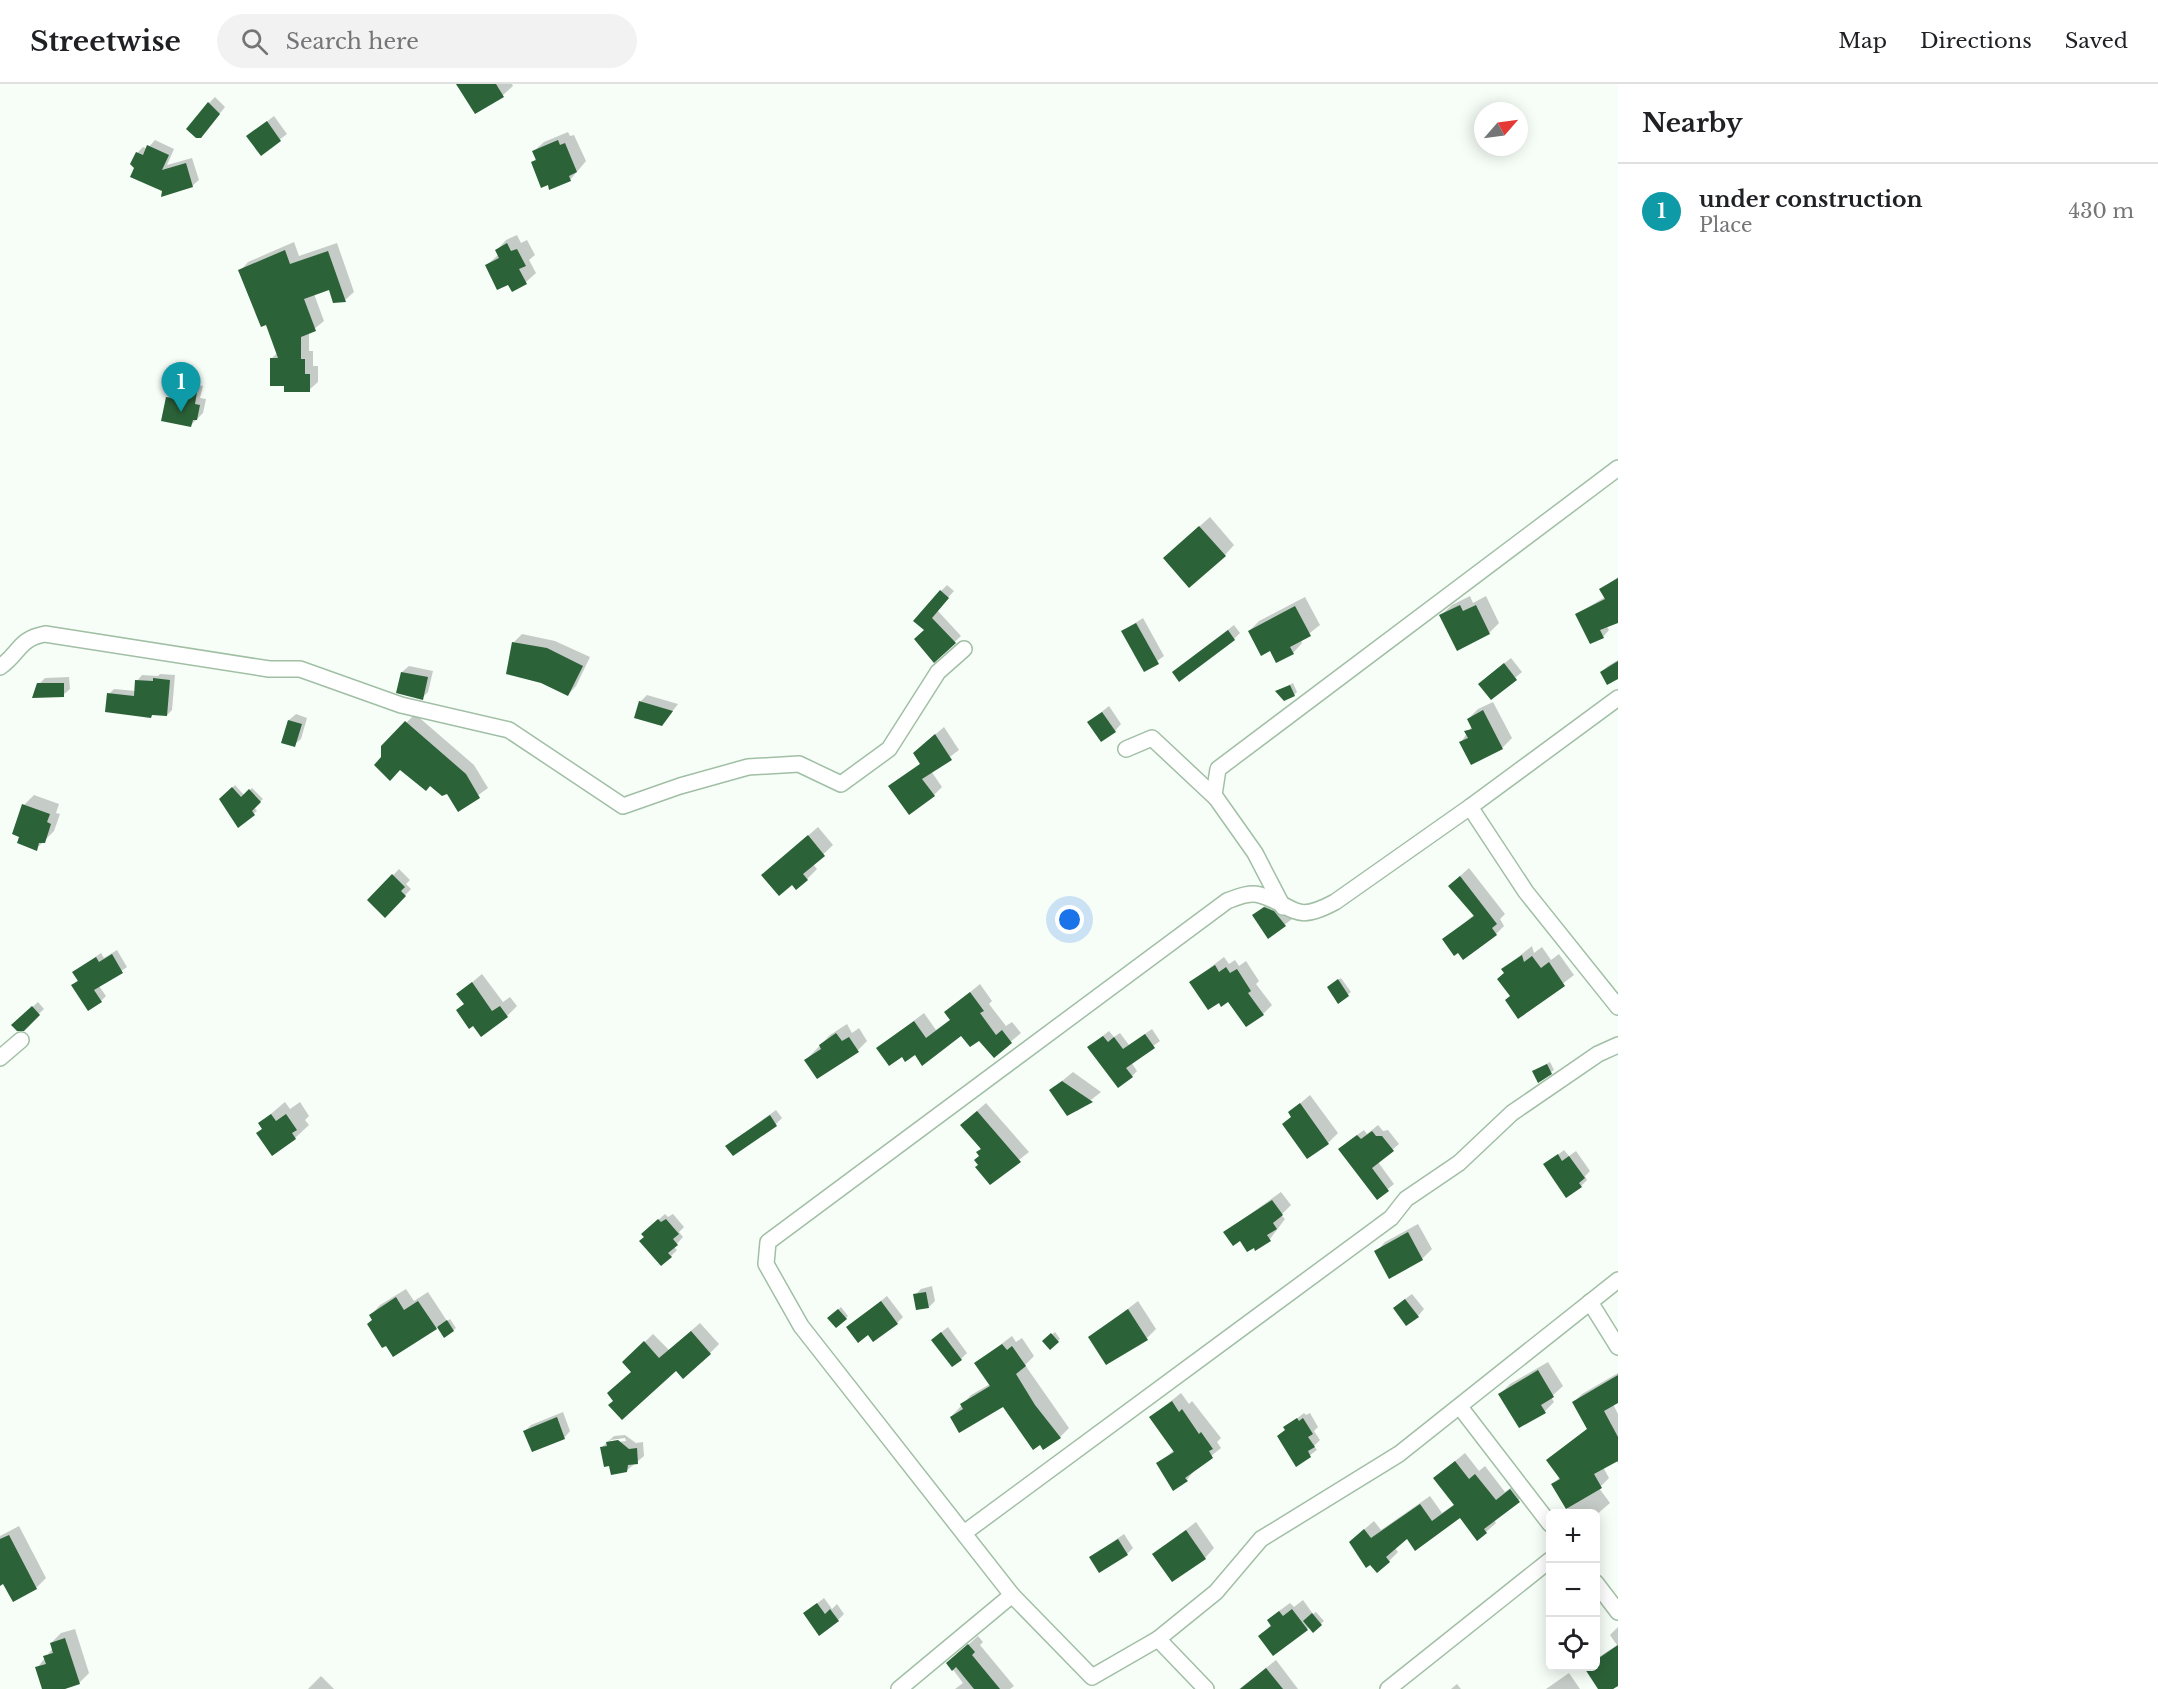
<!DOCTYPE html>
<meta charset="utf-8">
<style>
:root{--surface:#fff;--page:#f2f2f2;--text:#202124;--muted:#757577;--line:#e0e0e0;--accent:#d93025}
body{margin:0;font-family:"Libre Baskerville",serif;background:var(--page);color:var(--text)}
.controls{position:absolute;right:18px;bottom:18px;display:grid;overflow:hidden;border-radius:9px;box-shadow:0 3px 15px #0003}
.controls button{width:54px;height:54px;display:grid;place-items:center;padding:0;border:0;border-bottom:2px solid var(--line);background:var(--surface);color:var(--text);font:30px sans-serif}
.compass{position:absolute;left:1474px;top:18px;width:54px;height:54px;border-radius:50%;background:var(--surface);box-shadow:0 3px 15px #0003;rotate:62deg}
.you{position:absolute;left:1070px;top:836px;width:21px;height:21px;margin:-15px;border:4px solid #fff;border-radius:50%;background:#1a73e8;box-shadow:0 0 0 9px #1a73e833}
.badge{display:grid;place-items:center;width:39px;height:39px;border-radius:50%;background:var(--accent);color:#fff;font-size:20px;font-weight:700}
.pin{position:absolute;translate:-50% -50px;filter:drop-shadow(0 2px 3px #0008)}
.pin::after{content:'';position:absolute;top:32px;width:21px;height:18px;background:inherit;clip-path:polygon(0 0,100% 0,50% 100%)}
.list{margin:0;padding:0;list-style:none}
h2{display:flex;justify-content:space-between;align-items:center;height:78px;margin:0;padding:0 24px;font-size:26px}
h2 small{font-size:20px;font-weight:400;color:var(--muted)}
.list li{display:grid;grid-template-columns:39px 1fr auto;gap:18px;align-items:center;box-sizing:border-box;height:96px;padding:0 24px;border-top:2px solid var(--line)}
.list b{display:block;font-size:22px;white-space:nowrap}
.list p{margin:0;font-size:20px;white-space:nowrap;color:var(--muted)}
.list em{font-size:20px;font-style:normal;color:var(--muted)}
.icon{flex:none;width:33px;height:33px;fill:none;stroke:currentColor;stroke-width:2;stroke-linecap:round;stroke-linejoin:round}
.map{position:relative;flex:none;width:1618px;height:1605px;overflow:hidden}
header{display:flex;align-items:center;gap:36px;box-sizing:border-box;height:84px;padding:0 30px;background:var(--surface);border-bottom:2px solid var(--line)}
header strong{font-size:28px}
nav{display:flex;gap:33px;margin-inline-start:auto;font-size:21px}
.search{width:420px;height:54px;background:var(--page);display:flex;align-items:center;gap:15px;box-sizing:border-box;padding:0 21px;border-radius:33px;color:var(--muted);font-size:22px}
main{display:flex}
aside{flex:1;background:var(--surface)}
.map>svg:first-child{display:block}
.shadow{fill:#0003;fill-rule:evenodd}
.building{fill:#2c6238}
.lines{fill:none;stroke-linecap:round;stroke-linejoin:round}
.minor-casing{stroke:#a1bfa5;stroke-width:18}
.minor{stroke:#fff;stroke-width:15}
</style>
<header>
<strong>Streetwise</strong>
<div class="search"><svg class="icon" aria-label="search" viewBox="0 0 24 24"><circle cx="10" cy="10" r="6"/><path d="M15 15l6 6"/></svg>Search here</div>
<nav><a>Map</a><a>Directions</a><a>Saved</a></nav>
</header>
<main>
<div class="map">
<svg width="1618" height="1605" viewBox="0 0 1618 1605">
<rect width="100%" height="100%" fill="#f7fef8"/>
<g class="shadow">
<polygon points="456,0 512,0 513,2 503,11 476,28"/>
<polygon points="215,13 225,23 207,46 209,19"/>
<polygon points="274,32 287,50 261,70 248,52"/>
<polygon points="568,48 570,52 574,51 586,77 570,96 532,78 537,74 534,67 544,58"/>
<polygon points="155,56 174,65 167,81 192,74 199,96 192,102 164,107 137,69 143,63 147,65"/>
<polygon points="517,151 521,159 527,156 535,171 529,176 536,189 526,198 509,199 487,181 499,170 497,166 506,156"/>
<polygon points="294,158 299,172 337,159 354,208 345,216 330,204 314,210 324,237 309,249 309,267 313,267 313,282 318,282 318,298 309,306 286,301 271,275 278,268 267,239 240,187 248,178"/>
<polygon points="188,299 203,302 200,314 206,315 203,329 191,341 168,314 174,307 181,309"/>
<polygon points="1210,433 1234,461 1225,471 1174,465"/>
<polygon points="1618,493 1618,536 1606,541 1609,546 1603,553 1577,530 1605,513 1601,505"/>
<polygon points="947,501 954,507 937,526 961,552 934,577 926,546 941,507"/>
<polygon points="1470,512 1473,519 1486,512 1499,539 1489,549 1442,530 1452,521"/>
<polygon points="1305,513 1320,541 1301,556 1302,559 1293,569 1271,565 1249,547 1259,537"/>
<polygon points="1143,534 1164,572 1145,586 1123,547"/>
<polygon points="1234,541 1240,549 1234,555 1173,588"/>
<polygon points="522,550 555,557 590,573 576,602 568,611 514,558"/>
<polygon points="1511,574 1522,588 1491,614 1486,594"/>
<polygon points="1618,576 1618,593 1602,588 1608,582"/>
<polygon points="409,582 433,587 428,608 422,614 402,588"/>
<polygon points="160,590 175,591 172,626 167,631 153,630 109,610 114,605 136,607 137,597 142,591 158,592"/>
<polygon points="69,593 70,605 63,611 39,600 45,594"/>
<polygon points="1293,599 1297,608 1294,611 1277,607"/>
<polygon points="647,611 678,620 662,641 636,633 641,617"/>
<polygon points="1493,618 1512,654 1502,664 1461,658 1472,642 1468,635 1478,625"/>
<polygon points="1109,622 1121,640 1115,647 1089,638"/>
<polygon points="296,630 307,634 301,655 294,661 283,658 289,636"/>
<polygon points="415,630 474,681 488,704 458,726 447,708 382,674 382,663"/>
<polygon points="944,643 959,666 931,687 942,703 934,711 890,703 921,679 923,661"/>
<polygon points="235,701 244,711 252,704 263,715 254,723 257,727 239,741 221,715"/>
<polygon points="34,711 59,720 56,729 60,730 54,747 36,765 24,721"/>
<polygon points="818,743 833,761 813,780 817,785 807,795 763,791"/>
<polygon points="1469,784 1505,830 1500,835 1504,842 1496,850 1458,867 1444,856 1475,830 1459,793"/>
<polygon points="399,785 410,796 406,800 411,805 385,832 369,816"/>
<polygon points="1271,817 1280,821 1292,835 1269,853 1254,831"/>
<polygon points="1532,862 1534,869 1542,863 1551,876 1559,870 1574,891 1519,933 1503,885"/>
<polygon points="117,866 127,883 99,902 106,912 101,917 73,901 79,895 79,884 101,869 104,874"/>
<polygon points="1224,873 1229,880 1235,876 1239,882 1246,877 1259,897 1256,900 1272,921 1263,930 1191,898"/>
<polygon points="482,890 503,918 510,913 517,922 507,932 465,919 458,910"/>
<polygon points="1341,894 1351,908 1339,918 1331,901"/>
<polygon points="980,900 992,917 989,920 1006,942 1012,938 1021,949 994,972 979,955 962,950 915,969 902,971 878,964 924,929 936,946 951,935 946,928"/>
<polygon points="38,918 44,925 23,945 18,936"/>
<polygon points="847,940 852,949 859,944 867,957 858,966 806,976 830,951"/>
<polygon points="1152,945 1160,957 1131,978 1137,987 1132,992 1095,958 1109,947 1114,953 1120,949 1129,961"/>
<polygon points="1550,978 1554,986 1551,988 1537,985"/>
<polygon points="1073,988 1101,1008 1077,1027 1051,1006"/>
<polygon points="1310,1011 1338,1049 1328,1059 1290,1028"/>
<polygon points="285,1018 290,1025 300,1018 309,1032 305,1036 309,1041 295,1054 260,1039"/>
<polygon points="986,1019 1029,1068 990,1099 971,1032"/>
<polygon points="776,1026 782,1034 776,1040 727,1062"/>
<polygon points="1378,1041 1383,1047 1388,1046 1399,1060 1378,1078 1394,1100 1377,1114 1346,1059 1364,1046 1367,1050"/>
<polygon points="1564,1066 1569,1072 1576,1067 1590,1087 1585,1092 1587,1096 1581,1102 1550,1077"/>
<polygon points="1281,1108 1291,1121 1281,1131 1285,1135 1270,1155 1240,1155 1225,1148"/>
<polygon points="665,1130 668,1133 673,1130 684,1143 679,1148 683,1153 674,1163 677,1166 671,1172 645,1153 649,1144"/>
<polygon points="1418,1140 1432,1165 1422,1175 1376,1168 1385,1158"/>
<polygon points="932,1202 935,1217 929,1223 915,1211 921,1205"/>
<polygon points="406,1205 414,1217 428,1208 447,1237 450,1235 456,1244 445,1252 438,1242 436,1244 373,1235 371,1231 380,1221"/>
<polygon points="1412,1210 1424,1225 1418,1232 1401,1218"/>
<polygon points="887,1212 903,1233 897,1239 868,1249 848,1243"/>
<polygon points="1138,1217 1156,1245 1147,1254 1090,1254"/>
<polygon points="841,1223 848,1232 846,1234 832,1231"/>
<polygon points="700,1239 719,1260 710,1269 676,1285 633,1287 624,1278 653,1250 669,1266"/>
<polygon points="948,1243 967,1269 961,1275 939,1250"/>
<polygon points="1055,1248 1060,1255 1050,1264 1044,1257"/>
<polygon points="1012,1252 1016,1258 1022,1254 1034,1272 1025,1281 1069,1344 1060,1353 1003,1321 951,1333 971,1311 990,1300 976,1279"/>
<polygon points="1548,1278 1563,1302 1551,1313 1554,1318 1545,1327 1500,1310 1510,1300"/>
<polygon points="1618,1289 1618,1318 1613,1320 1618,1330 1618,1380 1616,1376 1603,1383 1609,1394 1599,1404 1610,1419 1596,1431 1571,1430 1553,1400 1560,1393 1548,1376 1588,1344 1574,1318 1582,1310"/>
<polygon points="1181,1309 1189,1320 1192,1317 1221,1354 1217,1358 1221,1364 1195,1385 1187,1396 1158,1380 1174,1366 1151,1333"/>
<polygon points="563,1328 570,1347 564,1354 525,1347 531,1341"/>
<polygon points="1304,1329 1306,1331 1310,1329 1318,1343 1314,1347 1320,1356 1314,1362 1317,1366 1297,1381 1285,1344"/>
<path d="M625,1351L636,1359L643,1358L644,1372L626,1387L602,1363L614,1352ZM625,1354L626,1357L607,1359L611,1356Z"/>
<polygon points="1465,1369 1479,1387 1485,1382 1505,1408 1520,1397 1528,1408 1494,1436 1496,1439 1486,1448 1477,1454 1461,1432 1408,1453 1395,1464 1398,1468 1389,1477 1360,1449 1374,1437 1381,1446 1430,1412 1442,1429 1455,1420 1444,1386"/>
<polygon points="1196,1438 1214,1464 1205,1474 1154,1470"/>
<polygon points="19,1442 46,1494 36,1504 4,1498 0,1501 0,1452"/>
<polygon points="1124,1450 1133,1464 1127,1470 1091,1473"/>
<polygon points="824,1514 832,1525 837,1520 844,1530 838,1536 805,1529"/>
<polygon points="1303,1516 1313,1530 1316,1528 1324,1537 1313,1547 1310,1542 1307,1545 1260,1552 1272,1540 1269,1536 1279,1527 1290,1519 1294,1523"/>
<polygon points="1618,1543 1618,1600 1613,1605 1600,1605 1596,1575 1617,1561 1610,1551"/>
<polygon points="75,1545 89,1589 79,1599 60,1605 44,1605 37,1584 53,1564 51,1559 61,1549"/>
<polygon points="978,1552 983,1558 980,1561 1014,1602 1010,1605 955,1605 963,1599 948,1579"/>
<polygon points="1276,1576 1298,1605 1239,1605"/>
<polygon points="1569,1589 1580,1605 1546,1605"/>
<polygon points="321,1592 334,1605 308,1605"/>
<polygon points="1457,1600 1461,1605 1451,1605"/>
</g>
<g class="building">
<polygon points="456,0 496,0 504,13 475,30"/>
<polygon points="208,18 220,30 201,54 196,54 186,45"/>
<polygon points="267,37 281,57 261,72 246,52"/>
<polygon points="558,56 560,61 565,59 577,88 569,92 571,97 549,106 548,101 541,104 531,78 536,76 532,67"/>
<polygon points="147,61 169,71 162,86 186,79 193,103 161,113 162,107 130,93 134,84 130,80 136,68 143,71"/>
<polygon points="507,159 511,167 517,165 526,182 519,185 527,200 512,208 508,201 497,206 485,181 499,174 495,166"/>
<polygon points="285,166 290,180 328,167 346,218 333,219 329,206 304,215 316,247 301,253 301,275 305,275 305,290 310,290 310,308 284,308 284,302 270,302 270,274 278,274 266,241 261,243 238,186"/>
<polygon points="180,305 197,308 195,320 200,321 197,336 193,336 191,343 161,337 166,313 178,315"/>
<polygon points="1199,442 1226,472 1189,504 1163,474"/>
<polygon points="1618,494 1618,539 1600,546 1604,554 1590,560 1575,530 1605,515 1599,505"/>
<polygon points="940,506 949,514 932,534 956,559 934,579 914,555 924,546 913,537"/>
<polygon points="1460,521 1463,527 1476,521 1490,550 1457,567 1439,531"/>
<polygon points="1295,522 1311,552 1290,563 1294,570 1276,579 1270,567 1261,572 1248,547"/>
<polygon points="1136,539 1159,580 1144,588 1121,547"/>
<polygon points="1228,546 1235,556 1179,598 1172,588"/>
<polygon points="512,558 547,564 583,582 568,612 541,599 506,590"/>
<polygon points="1618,577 1618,595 1607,601 1600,588"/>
<polygon points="1504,579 1517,596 1491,616 1478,600"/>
<polygon points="401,588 428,593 423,616 396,609"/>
<polygon points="153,594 170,596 167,632 152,631 151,634 105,628 107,609 134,612 135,596 153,597"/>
<polygon points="37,599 64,599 64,613 32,614"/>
<polygon points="1290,601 1295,612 1284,617 1275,607"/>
<polygon points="639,617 673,627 662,642 634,634"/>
<polygon points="1483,626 1503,665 1471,681 1459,658 1468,654 1464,647 1472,645 1467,635"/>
<polygon points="1102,628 1116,648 1101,658 1087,638"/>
<polygon points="288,636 302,640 295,663 281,659"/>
<polygon points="405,637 466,690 480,714 458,728 447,710 442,712 430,702 426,707 400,686 390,697 374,681 381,673 381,662"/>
<polygon points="935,650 952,676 922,695 935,712 909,731 888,702 920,680 913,669"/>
<polygon points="232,703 241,713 249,705 261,718 252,727 255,731 238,744 219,715"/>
<polygon points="22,720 50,730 47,738 51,740 45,759 39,759 37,767 17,759 19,753 12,750"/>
<polygon points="808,751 825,772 803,790 808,796 796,806 792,801 779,812 761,791"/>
<polygon points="392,790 405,803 401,807 406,812 385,834 367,816"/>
<polygon points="1460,792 1497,840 1492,844 1497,851 1463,876 1458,869 1454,872 1442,855 1474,832 1448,802"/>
<polygon points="1264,823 1274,827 1286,842 1268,855 1252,831"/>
<polygon points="112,870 123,889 94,906 102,918 88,927 71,901 78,897 72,888 96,873 99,878"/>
<polygon points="1522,871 1524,878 1532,872 1541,884 1549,878 1565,902 1518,935 1505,916 1510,912 1497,895 1504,889 1501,885"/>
<polygon points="1215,881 1219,888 1226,883 1230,889 1237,885 1251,907 1248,909 1264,931 1246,943 1228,918 1221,923 1219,919 1208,926 1189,898"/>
<polygon points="1338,895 1349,912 1338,920 1327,903"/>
<polygon points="472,898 492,927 500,922 508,933 481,953 473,942 469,945 456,926 464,920 456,910"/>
<polygon points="970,908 984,927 980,929 996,951 1002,946 1012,959 994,974 979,957 970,963 961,952 922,982 915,971 905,978 902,973 889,982 876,964 914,937 926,954 950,936 944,928"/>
<polygon points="32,922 40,931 24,947 17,947 11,941"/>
<polygon points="836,949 842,957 849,953 859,968 817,995 804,976 821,965 819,961"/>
<polygon points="1145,950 1155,964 1126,984 1133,993 1118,1004 1087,963 1103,952 1108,958 1114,953 1123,965"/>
<polygon points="1547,980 1552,990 1538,999 1532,987"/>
<polygon points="1062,997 1093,1018 1067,1032 1049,1006"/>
<polygon points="1300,1019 1329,1060 1307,1075 1282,1040 1291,1033 1288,1028"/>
<polygon points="977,1027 1021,1078 990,1101 975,1083 978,1081 974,1076 979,1072 976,1068 981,1065 960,1041"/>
<polygon points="271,1030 276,1037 286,1030 297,1046 292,1049 296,1055 272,1072 256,1049 262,1045 258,1039"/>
<polygon points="770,1031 777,1042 733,1072 725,1062"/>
<polygon points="1372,1047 1376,1052 1382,1052 1394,1067 1372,1084 1389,1107 1377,1116 1338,1065 1357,1051 1361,1055"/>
<polygon points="1558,1070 1562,1077 1569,1072 1585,1094 1579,1099 1582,1103 1566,1114 1543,1080"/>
<polygon points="1272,1116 1283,1131 1273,1139 1277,1145 1267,1151 1271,1157 1255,1167 1254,1164 1247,1168 1240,1157 1233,1162 1223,1148"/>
<polygon points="658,1135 661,1138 666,1135 679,1150 673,1155 678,1161 668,1169 672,1173 661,1182 639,1157 644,1153 641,1150"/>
<polygon points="1408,1148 1423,1176 1389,1195 1374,1167"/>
<polygon points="926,1208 929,1224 916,1226 913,1210"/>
<polygon points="396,1213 404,1226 418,1217 437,1245 393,1273 386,1262 382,1264 367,1240 372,1236 369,1231"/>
<polygon points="1405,1215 1419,1233 1406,1242 1393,1224"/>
<polygon points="881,1217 898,1240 873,1258 868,1251 858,1259 846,1243"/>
<polygon points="838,1225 847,1235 836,1244 827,1234"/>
<polygon points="1128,1225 1148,1256 1106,1281 1088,1253"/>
<polygon points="447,1236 454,1247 444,1254 437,1243"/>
<polygon points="691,1247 711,1270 683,1295 676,1287 622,1336 608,1321 613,1317 607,1309 631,1288 622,1278 644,1257 659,1274"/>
<polygon points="941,1248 962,1276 952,1283 931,1256"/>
<polygon points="1051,1249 1059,1258 1050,1266 1042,1257"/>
<polygon points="1002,1260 1007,1266 1012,1262 1026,1282 1016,1290 1035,1321 1061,1354 1043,1366 1040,1361 1033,1366 1003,1323 959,1349 950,1333 963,1325 960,1320 990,1302 974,1279"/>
<polygon points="1538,1286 1554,1313 1541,1321 1546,1329 1519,1344 1498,1310"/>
<polygon points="1618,1291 1618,1319 1604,1327 1618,1353 1618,1377 1594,1390 1602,1404 1566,1425 1551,1400 1560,1395 1546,1376 1587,1345 1572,1318"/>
<polygon points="1172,1317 1179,1328 1182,1325 1199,1350 1201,1348 1213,1365 1209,1367 1213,1374 1185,1394 1188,1397 1173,1407 1156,1379 1174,1368 1149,1333"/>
<polygon points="557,1333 565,1355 532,1368 523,1347"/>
<polygon points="1297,1334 1299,1337 1303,1334 1313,1350 1308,1353 1315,1363 1308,1367 1311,1373 1296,1383 1277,1352 1285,1346 1283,1343"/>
<polygon points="618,1356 629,1365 637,1364 638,1380 628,1381 627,1388 611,1391 609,1382 604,1383 600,1363 607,1362 606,1358"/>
<polygon points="1455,1377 1469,1395 1475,1390 1496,1416 1510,1405 1520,1418 1484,1445 1487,1449 1477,1457 1460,1434 1415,1467 1407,1455 1386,1473 1390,1478 1377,1489 1370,1481 1366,1484 1349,1458 1364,1445 1371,1454 1420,1420 1432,1437 1454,1421 1433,1394"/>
<polygon points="1186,1446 1206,1475 1172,1498 1152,1470"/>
<polygon points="9,1451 37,1505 13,1518 3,1500 0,1502 0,1455"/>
<polygon points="1118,1455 1128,1471 1099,1489 1089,1473"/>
<polygon points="817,1519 825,1530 830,1525 839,1537 819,1552 803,1529"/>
<polygon points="1292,1525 1308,1546 1273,1572 1258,1552 1271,1542 1267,1536 1279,1527 1283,1532"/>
<polygon points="1312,1529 1322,1541 1313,1549 1303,1537"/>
<polygon points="65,1554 80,1600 65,1605 42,1605 35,1583 46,1580 43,1572 53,1569 50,1559"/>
<polygon points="968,1560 975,1568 972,1571 1000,1605 974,1605 956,1583 952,1587 946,1579"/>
<polygon points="1618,1561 1618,1602 1613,1605 1598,1605 1583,1582 1596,1582 1596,1576"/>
<polygon points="1266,1584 1283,1605 1240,1605"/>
</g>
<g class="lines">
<g class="minor-casing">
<g id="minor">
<path d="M0,583C20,569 18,555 45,550L269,585H300L401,621L509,646L623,722L680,702L748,683L799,680L841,700L889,665L938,588L964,565"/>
<polyline points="1618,614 1470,723 1526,808 1618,923"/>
<polyline points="1126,665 1152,654 1216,714"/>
<polyline points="1283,823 1255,769 1214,711 1218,685 1618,384"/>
<polyline points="0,974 21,956"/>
<polyline points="1590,1218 1618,1263"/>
<polyline points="1460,1323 1550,1440"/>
<polyline points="964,1449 1391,1134 1406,1115 1459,1079 1512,1029 1598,970 1618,961"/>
<polyline points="1596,1499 1618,1528"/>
<path d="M1012,1511L801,1242L766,1180L768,1158L1227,817C1238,813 1249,808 1260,811C1296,821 1292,841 1335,818L1470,723"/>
<polyline points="1158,1555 1216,1508 1261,1455 1399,1370 1618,1196"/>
<polyline points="899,1605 1012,1511 1092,1593 1158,1555 1206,1605"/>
<polyline points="1388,1605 1550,1476"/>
</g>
</g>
<use href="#minor" class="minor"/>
</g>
</svg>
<div class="controls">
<button>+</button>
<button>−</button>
<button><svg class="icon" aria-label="locate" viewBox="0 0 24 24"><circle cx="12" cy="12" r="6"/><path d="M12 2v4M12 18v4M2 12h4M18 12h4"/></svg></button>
</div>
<svg class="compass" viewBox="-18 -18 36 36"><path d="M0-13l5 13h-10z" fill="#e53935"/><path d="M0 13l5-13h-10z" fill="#757577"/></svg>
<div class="you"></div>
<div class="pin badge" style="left:181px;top:328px;background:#0f9aa8">1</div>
</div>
<aside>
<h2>Nearby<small></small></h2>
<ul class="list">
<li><span class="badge" style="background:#0f9aa8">1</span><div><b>under construction</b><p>Place</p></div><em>430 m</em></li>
</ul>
</aside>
</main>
